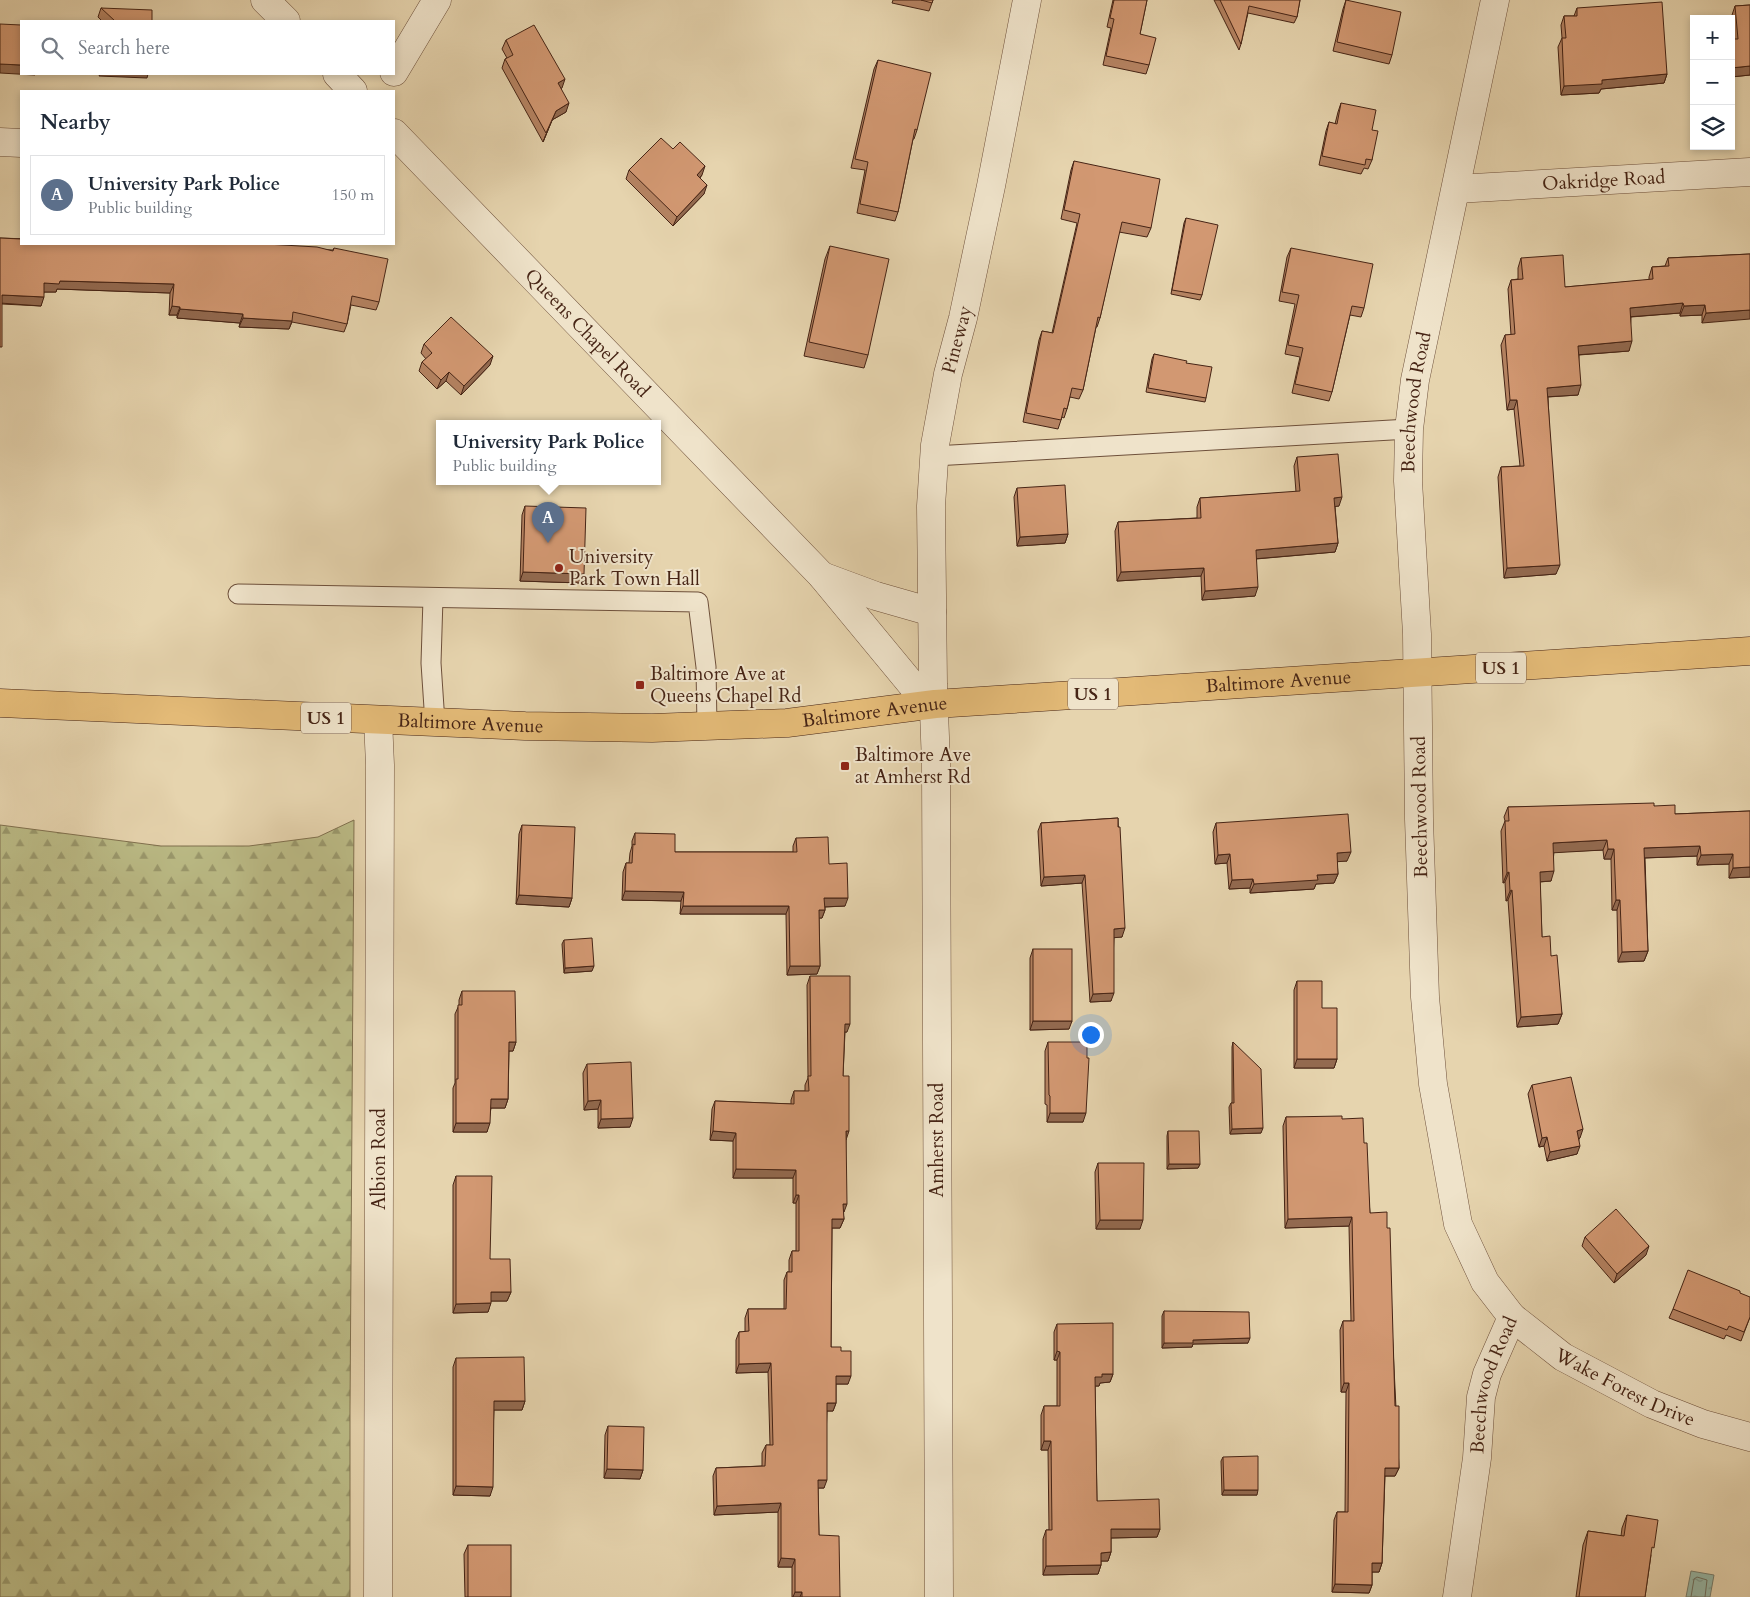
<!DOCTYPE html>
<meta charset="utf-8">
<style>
:root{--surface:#fff;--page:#f6f6f7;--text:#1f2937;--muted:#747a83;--line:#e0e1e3;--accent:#1a73e8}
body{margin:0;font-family:Cardo,serif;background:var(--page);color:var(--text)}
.controls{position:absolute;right:15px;top:15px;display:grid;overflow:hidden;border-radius:0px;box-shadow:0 2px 8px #0003}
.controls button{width:45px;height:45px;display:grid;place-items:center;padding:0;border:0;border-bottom:1px solid var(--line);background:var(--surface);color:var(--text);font:25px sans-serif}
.you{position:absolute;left:1090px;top:1034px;width:18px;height:18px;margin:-12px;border:4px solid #fff;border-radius:50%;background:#1a73e8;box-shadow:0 0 0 8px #1a73e833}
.badge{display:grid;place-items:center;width:32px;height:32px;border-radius:50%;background:var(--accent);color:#fff;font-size:16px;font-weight:700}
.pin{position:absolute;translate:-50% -41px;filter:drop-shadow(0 1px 2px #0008)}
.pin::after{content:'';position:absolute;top:26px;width:18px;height:15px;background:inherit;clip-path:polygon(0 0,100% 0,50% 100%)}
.popup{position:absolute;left:436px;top:420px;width:225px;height:65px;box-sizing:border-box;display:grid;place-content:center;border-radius:0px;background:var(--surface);filter:drop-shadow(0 1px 4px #0005);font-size:16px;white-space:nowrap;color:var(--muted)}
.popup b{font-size:19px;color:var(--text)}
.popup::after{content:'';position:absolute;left:50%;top:100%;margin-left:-10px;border:10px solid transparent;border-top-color:var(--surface)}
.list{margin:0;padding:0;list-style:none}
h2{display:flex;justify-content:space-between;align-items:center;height:65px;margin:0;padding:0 20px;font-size:21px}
h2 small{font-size:16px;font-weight:400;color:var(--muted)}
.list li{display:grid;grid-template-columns:32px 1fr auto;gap:15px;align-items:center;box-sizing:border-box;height:80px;margin:0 10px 10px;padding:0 10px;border:1px solid var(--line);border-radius:0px}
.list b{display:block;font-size:19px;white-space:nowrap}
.list p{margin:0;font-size:16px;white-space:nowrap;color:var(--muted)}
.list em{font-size:16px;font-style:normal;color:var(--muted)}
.icon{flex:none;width:28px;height:28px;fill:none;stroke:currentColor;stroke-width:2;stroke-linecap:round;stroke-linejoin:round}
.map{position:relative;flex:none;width:1750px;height:1597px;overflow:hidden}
.search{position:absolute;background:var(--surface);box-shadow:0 2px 8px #0003;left:20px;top:20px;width:375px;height:55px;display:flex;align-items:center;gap:12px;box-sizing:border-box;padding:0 18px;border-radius:0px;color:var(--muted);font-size:19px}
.panel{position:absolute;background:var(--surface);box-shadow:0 2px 8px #0003;left:20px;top:90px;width:375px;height:155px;border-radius:0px}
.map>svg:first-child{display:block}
.forest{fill:url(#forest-firs);stroke:#80704e}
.water{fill:url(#water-ripples);stroke:#777d6d}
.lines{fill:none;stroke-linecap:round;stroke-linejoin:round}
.shore{stroke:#6e6e5e;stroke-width:1}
.lane-casing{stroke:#6e503b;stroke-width:21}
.street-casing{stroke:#6e503b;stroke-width:29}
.primary-casing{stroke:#462415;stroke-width:29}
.lane{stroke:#efe3ca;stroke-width:19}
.street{stroke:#efe3ca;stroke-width:28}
.primary{stroke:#e3ba77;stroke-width:28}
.wall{fill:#b58362;stroke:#462415}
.shaded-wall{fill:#936a50;stroke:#462415}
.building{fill:#d29872;stroke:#462415}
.poi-dot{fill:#8f2418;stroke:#efe3ca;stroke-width:2}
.labels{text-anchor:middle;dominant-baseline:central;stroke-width:4;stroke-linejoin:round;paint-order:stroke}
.shield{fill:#efe3ca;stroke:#795d4b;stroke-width:1}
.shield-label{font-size:18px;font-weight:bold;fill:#462415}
.street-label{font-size:19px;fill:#462415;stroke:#efe3ca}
.poi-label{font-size:19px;fill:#462415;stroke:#efe3ca;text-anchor:start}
</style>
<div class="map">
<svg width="1750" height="1597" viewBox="0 0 1750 1597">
<defs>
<pattern id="forest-firs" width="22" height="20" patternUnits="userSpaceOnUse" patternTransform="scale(1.25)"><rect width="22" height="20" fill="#bbbb86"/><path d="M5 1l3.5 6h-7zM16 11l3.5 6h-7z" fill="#9a986c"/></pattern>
<pattern id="water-ripples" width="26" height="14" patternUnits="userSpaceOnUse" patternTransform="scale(1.25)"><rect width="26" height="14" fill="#97b8a7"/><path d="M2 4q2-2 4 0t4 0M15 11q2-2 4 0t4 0" fill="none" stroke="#7d9587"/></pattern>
</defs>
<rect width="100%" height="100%" fill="#e6d4ae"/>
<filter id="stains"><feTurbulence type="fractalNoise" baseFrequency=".004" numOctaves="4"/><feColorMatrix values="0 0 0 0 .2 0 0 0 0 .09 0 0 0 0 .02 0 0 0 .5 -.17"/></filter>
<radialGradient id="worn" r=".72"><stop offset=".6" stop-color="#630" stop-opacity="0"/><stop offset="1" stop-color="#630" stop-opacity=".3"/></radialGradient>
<polygon class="forest" points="354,820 350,1410 350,1597 0,1597 0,825 161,846 249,846 318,837"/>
<polygon class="water" points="1691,1571 1714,1575 1710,1597 1686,1597"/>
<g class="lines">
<polyline class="shore" points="1691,1597 1694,1579 1697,1577 1707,1580 1705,1597"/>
<g class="lane-casing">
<g id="lane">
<polyline points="934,456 1409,429"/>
<polyline points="238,594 698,602 706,667 707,727"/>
<polyline points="433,598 431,663 435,723"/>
</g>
</g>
<g class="street-casing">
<g id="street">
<polyline points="265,0 286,21"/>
<polyline points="394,72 437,0"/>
<polyline points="337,74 353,91"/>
<path id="s1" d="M394,133L822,576L917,691L935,704"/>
<polyline points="0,142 21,143"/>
<path id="s2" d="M1456,189L1750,172"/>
<polyline points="822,576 876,596 932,612"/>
<polyline points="378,720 380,765 378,1597"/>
<path id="s3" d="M1512,1317L1563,1357L1652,1404L1703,1424L1750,1437"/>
<path id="s4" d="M939,1597L936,764L933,684L931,506L935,445L948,374L963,318L991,186L1027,0"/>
<path id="s5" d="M1457,1597L1477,1458L1481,1397L1487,1374L1512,1317L1485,1282L1458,1224L1433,1084L1425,997L1419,819L1417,634L1408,481L1409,429L1415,380L1495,0"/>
</g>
</g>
<g class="primary-casing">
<g id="primary">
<path id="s6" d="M0,703L525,726L652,728L787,723L935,704L1750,651"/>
</g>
</g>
<use href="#lane" class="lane"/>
<use href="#street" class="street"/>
<use href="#primary" class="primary"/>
</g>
<g class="wall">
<polygon points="893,0 933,0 929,11 892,3"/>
<polygon points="1113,0 1147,0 1140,34 1149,65 1146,74 1103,65 1111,28 1107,27"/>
<polygon points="1214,0 1300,0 1297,17 1294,23 1248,13 1241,44 1239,50"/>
<polygon points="1346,0 1392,55 1389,64 1333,51 1343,9"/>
<polygon points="1750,5 1750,75 1731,77 1734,39 1732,15 1735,6"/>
<polygon points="101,8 152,21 102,21 98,17"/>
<polygon points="1577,8 1667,74 1664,83 1601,89 1599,93 1561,95 1558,47 1562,38 1561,25 1564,16 1574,16"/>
<polygon points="506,40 562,88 561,88 566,112 552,120 543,142 502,68 505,59 507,58 502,49"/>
<polygon points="878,60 917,130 914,139 913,139 898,212 895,221 857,213 865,170 851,168 874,69"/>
<polygon points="1341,103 1372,130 1372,160 1368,169 1364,168 1361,174 1319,165 1326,131 1329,122 1335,124 1338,112"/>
<polygon points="1074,161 1151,228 1147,237 1119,232 1100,318 1097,327 1096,327 1083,390 1079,399 1070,397 1067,409 1064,418 1062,417 1058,429 1023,422 1039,340 1042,331 1052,333 1077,223 1061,219 1071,170"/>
<polygon points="629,170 702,175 700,178 704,194 673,226 626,179"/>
<polygon points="1186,218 1202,295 1200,300 1171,294 1184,223"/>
<polygon points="0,238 333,250 334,248 379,302 376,310 351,305 347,324 344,332 292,322 289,329 239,327 240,323 177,318 177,315 169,315 170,293 57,289 56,292 44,292 41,306 2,304"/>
<polygon points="830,246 868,355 864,368 804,356 825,259"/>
<polygon points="1291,248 1364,308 1361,317 1350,315 1332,392 1329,401 1292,393 1300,357 1285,354 1295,304 1279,301 1287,257"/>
<polygon points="1750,254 1702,323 1702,315 1680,316 1680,313 1631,317 1629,351 1579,355 1578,395 1548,397 1556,574 1504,578 1498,477 1501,467 1520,466 1514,409 1507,410 1501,345 1505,335 1511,335 1508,289 1511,280 1518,279 1518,268 1521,258 1565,287 1649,280 1649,277 1652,267 1665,266 1668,258"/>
<polygon points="424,344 490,365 461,395 446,381 437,389 419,371 422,362 426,359 421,353"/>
<polygon points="1154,354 1186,363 1206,398 1205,402 1146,392 1152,359"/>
<polygon points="1297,457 1339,506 1335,506 1338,543 1335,552 1256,559 1255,596 1202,600 1201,576 1117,581 1115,531 1118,522 1197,518 1197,507 1200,498 1296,492 1294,466"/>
<polygon points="1017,488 1068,534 1065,543 1017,546 1014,497"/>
<polygon points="525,506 581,583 520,581 522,515"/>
<polygon points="1654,806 1675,814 1750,811 1750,877 1729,878 1729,864 1697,865 1697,856 1645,858 1648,951 1644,961 1618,962 1617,910 1612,910 1611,859 1604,859 1603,850 1554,852 1551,881 1540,882 1542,937 1551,956 1562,1014 1558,1024 1517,1027 1508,900 1506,901 1505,882 1503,883 1501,831 1505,821 1504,817 1508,807"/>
<polygon points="1118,818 1122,937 1114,937 1111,1001 1090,1002 1082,883 1041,886 1038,831 1041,823"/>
<polygon points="1216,823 1347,861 1337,861 1338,874 1334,883 1316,884 1314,889 1250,893 1250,888 1229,889 1227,863 1215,864 1213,832"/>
<polygon points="522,825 572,898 569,907 516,904 519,834"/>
<polygon points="635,833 675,852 793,852 793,846 796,838 829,864 845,906 825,907 825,910 822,918 819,918 820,966 817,974 787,975 786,914 680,914 681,901 622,900 623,872 626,863 629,863 630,853 632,846 632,841"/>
<polygon points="564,940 592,971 564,973 562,944"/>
<polygon points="1033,949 1069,1029 1030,1030 1030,958"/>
<polygon points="810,976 847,1032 845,1032 843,1076 846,1140 844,1212 843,1212 844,1219 840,1228 832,1228 831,1347 841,1351 848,1384 836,1384 836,1403 833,1411 827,1411 824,1488 818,1488 819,1535 840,1597 792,1597 792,1567 778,1567 778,1512 714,1515 713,1476 716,1468 762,1466 762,1453 766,1445 770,1445 768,1372 736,1373 736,1340 739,1332 745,1332 745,1318 748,1309 784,1309 784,1280 787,1272 789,1272 789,1260 792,1251 796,1251 796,1203 793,1203 793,1178 733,1178 733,1141 710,1140 712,1109 715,1101 791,1104 791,1100 794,1091 805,1091 805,1085 808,1078 807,985"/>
<polygon points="1297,981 1337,1059 1334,1068 1294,1068 1294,990"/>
<polygon points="462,991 516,1042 513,1051 509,1051 508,1099 505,1108 491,1108 487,1132 453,1132 453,1088 455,1083 455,1014 459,1005 459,1000"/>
<polygon points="1048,1042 1083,1122 1047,1122 1047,1105 1045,1104 1045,1051"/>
<polygon points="1233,1042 1261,1133 1230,1134 1229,1107 1231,1103 1232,1103 1232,1047"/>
<polygon points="587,1064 630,1127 598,1128 598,1109 584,1110 583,1073"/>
<polygon points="1532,1085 1580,1138 1579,1139 1577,1154 1547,1161 1544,1146 1539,1147 1528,1094"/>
<polygon points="1286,1117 1342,1119 1364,1143 1370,1213 1387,1228 1399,1468 1395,1476 1385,1476 1382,1563 1379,1572 1372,1572 1372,1585 1369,1593 1332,1592 1334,1520 1337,1512 1345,1512 1346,1392 1341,1392 1340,1330 1343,1321 1351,1321 1349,1226 1285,1228 1283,1126"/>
<polygon points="1168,1131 1200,1164 1198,1168 1167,1169 1167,1136"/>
<polygon points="1098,1163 1140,1229 1096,1229 1095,1172"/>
<polygon points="456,1176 490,1259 511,1292 507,1301 491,1301 488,1312 453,1313 453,1185"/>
<polygon points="1585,1237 1646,1255 1614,1283 1582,1246"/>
<polygon points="1740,1293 1750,1317 1741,1341 1726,1335 1724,1339 1669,1318 1673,1309"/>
<polygon points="1164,1311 1248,1343 1193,1344 1192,1347 1162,1348 1162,1316"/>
<polygon points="1057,1324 1113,1374 1110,1382 1100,1383 1099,1386 1095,1386 1097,1501 1160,1529 1157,1537 1111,1538 1111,1552 1108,1561 1101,1561 1101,1565 1098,1574 1043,1575 1043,1539 1046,1530 1049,1530 1048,1450 1041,1450 1041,1415 1044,1406 1057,1406 1057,1360 1054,1360 1054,1332"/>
<polygon points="456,1358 525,1401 522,1410 494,1410 490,1496 453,1495 453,1367"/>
<polygon points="608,1426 643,1470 640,1479 604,1478 605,1435"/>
<polygon points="1223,1457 1257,1495 1222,1495 1221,1461"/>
<polygon points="1627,1515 1651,1555 1645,1597 1576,1597 1583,1545 1588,1531 1621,1536 1622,1528"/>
<polygon points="468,1545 511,1597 465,1597 464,1554"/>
</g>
<g class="shaded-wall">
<polygon points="0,64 21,65 21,74 36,74 35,75 0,73"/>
<polygon points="1750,66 1750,75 1731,77 1731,68"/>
<polygon points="100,74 148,74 147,78 99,76"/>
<polygon points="1667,74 1664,83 1601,89 1599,93 1561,95 1564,86 1602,80"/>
<polygon points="565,79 562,88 555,92 558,83"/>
<polygon points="569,103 566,112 552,120 543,142 556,111"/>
<polygon points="705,166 702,175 694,184 697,175"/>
<polygon points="707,185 704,194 673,226 677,217"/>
<polygon points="60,281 174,284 170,293 57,289 56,292 41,292 44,283"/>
<polygon points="2,295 44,297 41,306 0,303"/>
<polygon points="1683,303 1680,313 1627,317 1630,308"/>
<polygon points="1705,305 1702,315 1680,316 1684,306"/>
<polygon points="172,306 180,307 177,315 169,315"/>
<polygon points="180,309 243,314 240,323 177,318"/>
<polygon points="1750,310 1750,319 1702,323 1706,313"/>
<polygon points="243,318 292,321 289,329 239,327"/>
<polygon points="1632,341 1629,351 1575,355 1578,346"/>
<polygon points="493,356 490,365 461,395 464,386"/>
<polygon points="449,372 446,381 437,389 441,380"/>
<polygon points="1581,385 1578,395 1544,397 1547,388"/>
<polygon points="1510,400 1517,400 1514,409 1507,410"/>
<polygon points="1342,497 1339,506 1331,507 1334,498"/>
<polygon points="1068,534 1065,543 1017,546 1020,537"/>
<polygon points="1338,543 1335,552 1253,559 1256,550"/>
<polygon points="1560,565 1556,574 1504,578 1507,568"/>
<polygon points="1204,568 1201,576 1117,581 1121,572"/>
<polygon points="523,572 584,574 581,583 520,581"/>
<polygon points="1258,587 1255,596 1202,600 1205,591"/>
<polygon points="1607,840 1603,850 1550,853 1553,843"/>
<polygon points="1700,846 1697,856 1641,858 1644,848"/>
<polygon points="1608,849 1614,849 1611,859 1604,859"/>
<polygon points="1351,852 1347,861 1333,862 1337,853"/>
<polygon points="1230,854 1227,863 1215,864 1218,855"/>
<polygon points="1733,854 1729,864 1697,865 1701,855"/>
<polygon points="1750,867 1750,877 1729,878 1733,868"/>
<polygon points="1554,871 1551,881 1536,882 1540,872"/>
<polygon points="1509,872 1505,882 1503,883 1507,873"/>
<polygon points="1338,874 1334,883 1316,884 1314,889 1250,893 1254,884 1317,875"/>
<polygon points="1085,875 1082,883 1041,886 1044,877"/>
<polygon points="1253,879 1250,888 1229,889 1232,880"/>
<polygon points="1512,890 1508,900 1506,901 1510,891"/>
<polygon points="625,891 684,892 681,901 622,900"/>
<polygon points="519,895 572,898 569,907 516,904"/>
<polygon points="824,898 848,898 845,906 821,907"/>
<polygon points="1616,900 1620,900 1617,910 1612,910"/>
<polygon points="683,906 789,906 786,914 680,914"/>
<polygon points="819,910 825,910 822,918 816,918"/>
<polygon points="1125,928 1122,937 1111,938 1114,929"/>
<polygon points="1648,951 1644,961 1618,962 1622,952"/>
<polygon points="594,966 592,971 564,973 565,968"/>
<polygon points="790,966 820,966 817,974 787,975"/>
<polygon points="1114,993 1111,1001 1090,1002 1093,994"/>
<polygon points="1562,1014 1558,1024 1517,1027 1521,1017"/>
<polygon points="1033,1021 1072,1021 1069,1029 1030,1030"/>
<polygon points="845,1024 850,1024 847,1032 842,1032"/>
<polygon points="509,1042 516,1042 513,1051 506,1051"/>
<polygon points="1297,1059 1337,1059 1334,1068 1294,1068"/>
<polygon points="491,1099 508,1099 505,1108 488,1108"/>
<polygon points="601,1100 598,1109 584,1110 588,1101"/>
<polygon points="1050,1113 1086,1113 1083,1122 1047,1122"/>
<polygon points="633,1118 630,1127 598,1128 601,1119"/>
<polygon points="456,1123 490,1123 487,1132 453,1132"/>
<polygon points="1263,1128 1261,1133 1230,1134 1232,1129"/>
<polygon points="1583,1129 1580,1138 1574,1140 1577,1131"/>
<polygon points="713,1131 736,1133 733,1141 710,1140"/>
<polygon points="846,1131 849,1131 846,1140"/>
<polygon points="1547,1137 1544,1146 1539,1147 1542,1138"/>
<polygon points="1580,1146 1577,1154 1547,1161 1550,1152"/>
<polygon points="1169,1164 1200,1164 1198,1168 1167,1169"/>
<polygon points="736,1169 796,1170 793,1178 733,1178"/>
<polygon points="796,1195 799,1195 796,1203 793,1203"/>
<polygon points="843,1204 847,1204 844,1212 840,1213"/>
<polygon points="1352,1217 1349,1226 1285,1228 1288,1219"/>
<polygon points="832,1219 844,1219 840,1228 829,1228"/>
<polygon points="1100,1220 1143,1220 1140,1229 1096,1229"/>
<polygon points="1649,1246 1646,1255 1614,1283 1617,1274"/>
<polygon points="491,1292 511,1292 507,1301 488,1301"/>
<polygon points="491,1303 488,1312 453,1313 456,1304"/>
<polygon points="1250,1338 1248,1343 1193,1344 1192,1347 1162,1348 1164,1343 1193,1340"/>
<polygon points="1057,1351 1060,1352 1057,1360 1054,1360"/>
<polygon points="771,1363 768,1372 736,1373 739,1364"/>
<polygon points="1102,1374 1113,1374 1110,1382 1100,1383 1099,1386 1092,1386 1095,1377"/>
<polygon points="836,1376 851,1376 848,1384 833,1384"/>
<polygon points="1344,1383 1349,1383 1346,1392 1341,1392"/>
<polygon points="494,1401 525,1401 522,1410 491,1410"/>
<polygon points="827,1403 836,1403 833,1411 824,1411"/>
<polygon points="1044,1441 1051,1441 1048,1450 1041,1450"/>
<polygon points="1385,1468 1399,1468 1395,1476 1382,1476"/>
<polygon points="607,1469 643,1470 640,1479 604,1478"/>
<polygon points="818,1480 827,1480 824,1488 815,1488"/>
<polygon points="456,1486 493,1487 490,1496 453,1495"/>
<polygon points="1224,1490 1258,1490 1257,1495 1222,1495"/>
<polygon points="781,1503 778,1512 714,1515 717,1506"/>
<polygon points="1111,1529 1160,1529 1157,1537 1108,1538"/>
<polygon points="1111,1552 1108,1561 1098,1561 1101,1553"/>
<polygon points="781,1558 795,1559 792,1567 778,1567"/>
<polygon points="1372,1563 1382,1563 1379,1572 1369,1572"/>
<polygon points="1101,1565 1098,1574 1043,1575 1046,1566"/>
<polygon points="1335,1584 1372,1585 1369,1593 1332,1592"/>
<polygon points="795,1592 802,1592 800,1597 793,1597"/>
</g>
<g class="building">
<polygon points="921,0 933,0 932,3"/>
<polygon points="1114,0 1147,0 1140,34 1156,38 1149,65 1106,56 1114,19 1110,18"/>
<polygon points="1220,0 1300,0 1297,17 1249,6 1241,44"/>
<polygon points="1346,0 1401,12 1392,55 1337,42"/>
<polygon points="1662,2 1667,74 1602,80 1602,84 1564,86 1562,38 1566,38 1564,16 1577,16 1577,8"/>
<polygon points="1750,5 1750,66 1731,68 1731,39 1738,39 1735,6"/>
<polygon points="101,8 152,10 152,21 115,21"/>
<polygon points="0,24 21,25 21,65 0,64"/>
<polygon points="534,25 565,79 558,83 569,103 556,111 546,133 505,59 513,55 506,40"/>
<polygon points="878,60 931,73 917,130 915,129 898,212 860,204 868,162 855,159"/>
<polygon points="1341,103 1376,110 1372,130 1378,131 1372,160 1366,159 1365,165 1322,156 1329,122 1337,124"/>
<polygon points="661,138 673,149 680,142 705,166 697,175 707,185 677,217 629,170"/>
<polygon points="1074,161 1160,179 1151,228 1122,222 1100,318 1098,317 1083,390 1072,388 1067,409 1064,408 1061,420 1026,413 1042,331 1053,333 1080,214 1064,210"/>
<polygon points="1186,218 1218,225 1202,295 1172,290"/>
<polygon points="0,238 21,239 21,244 266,244 317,247 333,251 334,248 388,259 379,302 352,296 347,324 293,312 292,321 243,318 243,314 180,309 180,307 172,306 174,284 60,281 59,284 44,283 44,297 2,295 2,347 0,347"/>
<polygon points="830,246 889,259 868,355 809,342"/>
<polygon points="1291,248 1373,264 1364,308 1352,306 1332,392 1295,384 1303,348 1288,345 1299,295 1282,292"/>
<polygon points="1750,254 1750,310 1706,313 1705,305 1684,306 1683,303 1630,308 1632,341 1578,346 1581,385 1547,388 1560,565 1507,568 1501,467 1524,466 1517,400 1510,400 1505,335 1515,334 1511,280 1523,279 1521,258 1563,255 1565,287 1653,279 1652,267 1669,266 1668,258"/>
<polygon points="451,317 493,356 464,386 449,372 441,380 422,362 432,353 424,344"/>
<polygon points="1154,354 1187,361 1186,363 1212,367 1206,398 1148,388"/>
<polygon points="1338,454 1342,497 1334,498 1338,543 1256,550 1258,587 1205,591 1204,568 1121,572 1118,522 1201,518 1200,498 1300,491 1297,457"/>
<polygon points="1065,485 1068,534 1020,537 1017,488"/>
<polygon points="525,506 586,508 584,574 523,572"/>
<polygon points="1654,803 1654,806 1675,805 1675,814 1750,811 1750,867 1733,868 1733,854 1701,855 1700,846 1644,848 1648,951 1622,952 1620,900 1616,900 1614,849 1608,849 1607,840 1553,843 1554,871 1540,872 1542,937 1550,936 1551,956 1557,955 1562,1014 1521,1017 1512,890 1510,891 1509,872 1507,873 1505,821 1509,821 1508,807"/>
<polygon points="1348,814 1351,852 1337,853 1338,874 1317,875 1318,880 1254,884 1253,879 1232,880 1230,854 1218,855 1216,823"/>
<polygon points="1118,818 1118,827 1120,827 1125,928 1114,929 1114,993 1093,994 1085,875 1044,877 1041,823"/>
<polygon points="522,825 575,827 572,898 519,895"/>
<polygon points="635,833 675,834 675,852 797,852 796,838 828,837 829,864 847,863 848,898 824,898 825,910 819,910 820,966 790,966 789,906 683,906 684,892 625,891 626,863 632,863 633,844 635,845"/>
<polygon points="592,938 594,966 565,968 564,940"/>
<rect x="1033" y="949" width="39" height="72"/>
<polygon points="810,976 850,976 850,1024 845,1024 843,1076 849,1076 849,1131 846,1131 847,1204 843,1204 844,1219 832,1219 831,1347 841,1347 841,1351 851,1351 851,1376 836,1376 836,1403 827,1403 827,1480 818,1480 819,1535 839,1536 840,1597 802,1597 802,1592 795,1592 795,1559 781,1558 781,1503 717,1506 716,1468 765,1466 766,1445 773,1445 771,1363 739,1364 739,1332 749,1331 748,1309 786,1309 787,1272 792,1272 792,1251 799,1251 799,1195 796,1195 796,1170 736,1169 736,1133 713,1131 715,1101 794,1104 794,1091 809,1091 808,1076 811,1076"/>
<polygon points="1297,981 1322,981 1322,1008 1337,1008 1337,1059 1297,1059"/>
<polygon points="462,991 515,991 516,1042 509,1042 508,1099 491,1099 490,1123 456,1123 456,1079 458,1079 458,1005 462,1005"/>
<polygon points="1048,1042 1087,1042 1087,1058 1089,1058 1086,1113 1050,1113 1050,1096 1049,1095"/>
<polygon points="1233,1042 1261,1069 1263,1128 1232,1129 1231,1103 1234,1103"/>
<polygon points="631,1062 633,1118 601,1119 601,1100 588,1101 587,1064"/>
<polygon points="1571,1077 1583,1129 1577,1131 1580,1146 1550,1152 1547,1137 1542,1138 1532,1085"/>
<polygon points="1342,1116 1342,1119 1363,1118 1364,1143 1367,1143 1370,1213 1387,1212 1387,1228 1390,1228 1395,1406 1399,1406 1399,1468 1385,1468 1382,1563 1372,1563 1372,1585 1335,1584 1337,1512 1348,1512 1349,1383 1344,1383 1343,1321 1354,1321 1352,1217 1288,1219 1286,1117"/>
<polygon points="1168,1131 1199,1131 1200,1164 1169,1164"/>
<polygon points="1098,1163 1144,1163 1143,1220 1100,1220"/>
<polygon points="456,1176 492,1176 490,1259 510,1259 511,1292 491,1292 491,1303 456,1304"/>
<polygon points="1616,1209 1649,1246 1617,1274 1585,1237"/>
<polygon points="1688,1270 1740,1291 1740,1293 1750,1297 1750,1317 1744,1332 1729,1326 1727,1330 1673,1309"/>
<polygon points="1164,1311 1249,1312 1250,1338 1193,1340 1193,1343 1164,1343"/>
<polygon points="1113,1323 1113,1374 1102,1374 1102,1377 1095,1377 1097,1501 1159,1499 1160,1529 1111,1529 1111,1552 1101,1553 1101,1565 1046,1566 1046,1530 1052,1530 1051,1441 1044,1441 1044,1406 1060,1406 1060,1352 1057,1351 1057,1324"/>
<polygon points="524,1357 525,1401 494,1401 493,1487 456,1486 456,1358"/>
<polygon points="608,1426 644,1427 643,1470 607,1469"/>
<polygon points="1258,1456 1258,1490 1224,1490 1223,1457"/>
<polygon points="1627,1515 1658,1520 1654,1548 1652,1547 1645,1597 1579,1597 1588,1531 1624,1536"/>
<rect x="468" y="1545" width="43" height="52"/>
</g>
<g class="poi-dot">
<circle cx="559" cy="568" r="5"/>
<rect x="635" y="680" width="10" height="10" rx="2.5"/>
<rect x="840" y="761" width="10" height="10" rx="2.5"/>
</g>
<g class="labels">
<g class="shield">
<rect x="1476" y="652.5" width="50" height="31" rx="4"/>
<rect x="1068" y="678.5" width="50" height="31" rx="4"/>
<rect x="301" y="702.5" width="50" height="31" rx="4"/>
</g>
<g class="shield-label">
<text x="1501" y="668">US 1</text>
<text x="1093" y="694">US 1</text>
<text x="326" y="718">US 1</text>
</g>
<g class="street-label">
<text stroke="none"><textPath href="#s2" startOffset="148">Oakridge Road</textPath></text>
<text stroke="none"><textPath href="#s1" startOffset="278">Queens Chapel Road</textPath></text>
<text stroke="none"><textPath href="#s4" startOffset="1260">Pineway</textPath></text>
<text stroke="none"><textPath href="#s5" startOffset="1221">Beechwood Road</textPath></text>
<text stroke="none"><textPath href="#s6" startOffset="1281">Baltimore Avenue</textPath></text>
<text stroke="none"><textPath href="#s6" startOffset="876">Baltimore Avenue</textPath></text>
<text stroke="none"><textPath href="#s6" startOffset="471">Baltimore Avenue</textPath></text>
<text transform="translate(1420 807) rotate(-91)">Beechwood Road</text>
<text transform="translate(937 1140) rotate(-90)">Amherst Road</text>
<text transform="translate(379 1159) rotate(-90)">Albion Road</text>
<text stroke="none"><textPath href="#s3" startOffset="134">Wake Forest Drive</textPath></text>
<text stroke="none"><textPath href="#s5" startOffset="216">Beechwood Road</textPath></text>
</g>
<g class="poi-label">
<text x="569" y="557">University<tspan x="569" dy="22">Park Town Hall</tspan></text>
<text x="650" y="674">Baltimore Ave at<tspan x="650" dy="22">Queens Chapel Rd</tspan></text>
<text x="855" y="755">Baltimore Ave<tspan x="855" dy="22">at Amherst Rd</tspan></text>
</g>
</g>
<rect width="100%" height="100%" filter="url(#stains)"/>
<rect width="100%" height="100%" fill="url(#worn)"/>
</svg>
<div class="controls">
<button>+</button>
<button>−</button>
<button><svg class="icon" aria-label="layers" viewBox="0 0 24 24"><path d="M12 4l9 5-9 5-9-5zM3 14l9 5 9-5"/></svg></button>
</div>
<div class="you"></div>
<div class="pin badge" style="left:548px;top:543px;background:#5c6f8a">A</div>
<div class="popup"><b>University Park Police</b>Public building</div>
<div class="search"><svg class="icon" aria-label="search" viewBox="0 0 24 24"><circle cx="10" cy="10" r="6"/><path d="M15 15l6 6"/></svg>Search here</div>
<section class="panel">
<h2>Nearby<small></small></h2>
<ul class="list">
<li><span class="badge" style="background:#5c6f8a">A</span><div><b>University Park Police</b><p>Public building</p></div><em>150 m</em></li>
</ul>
</section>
</div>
